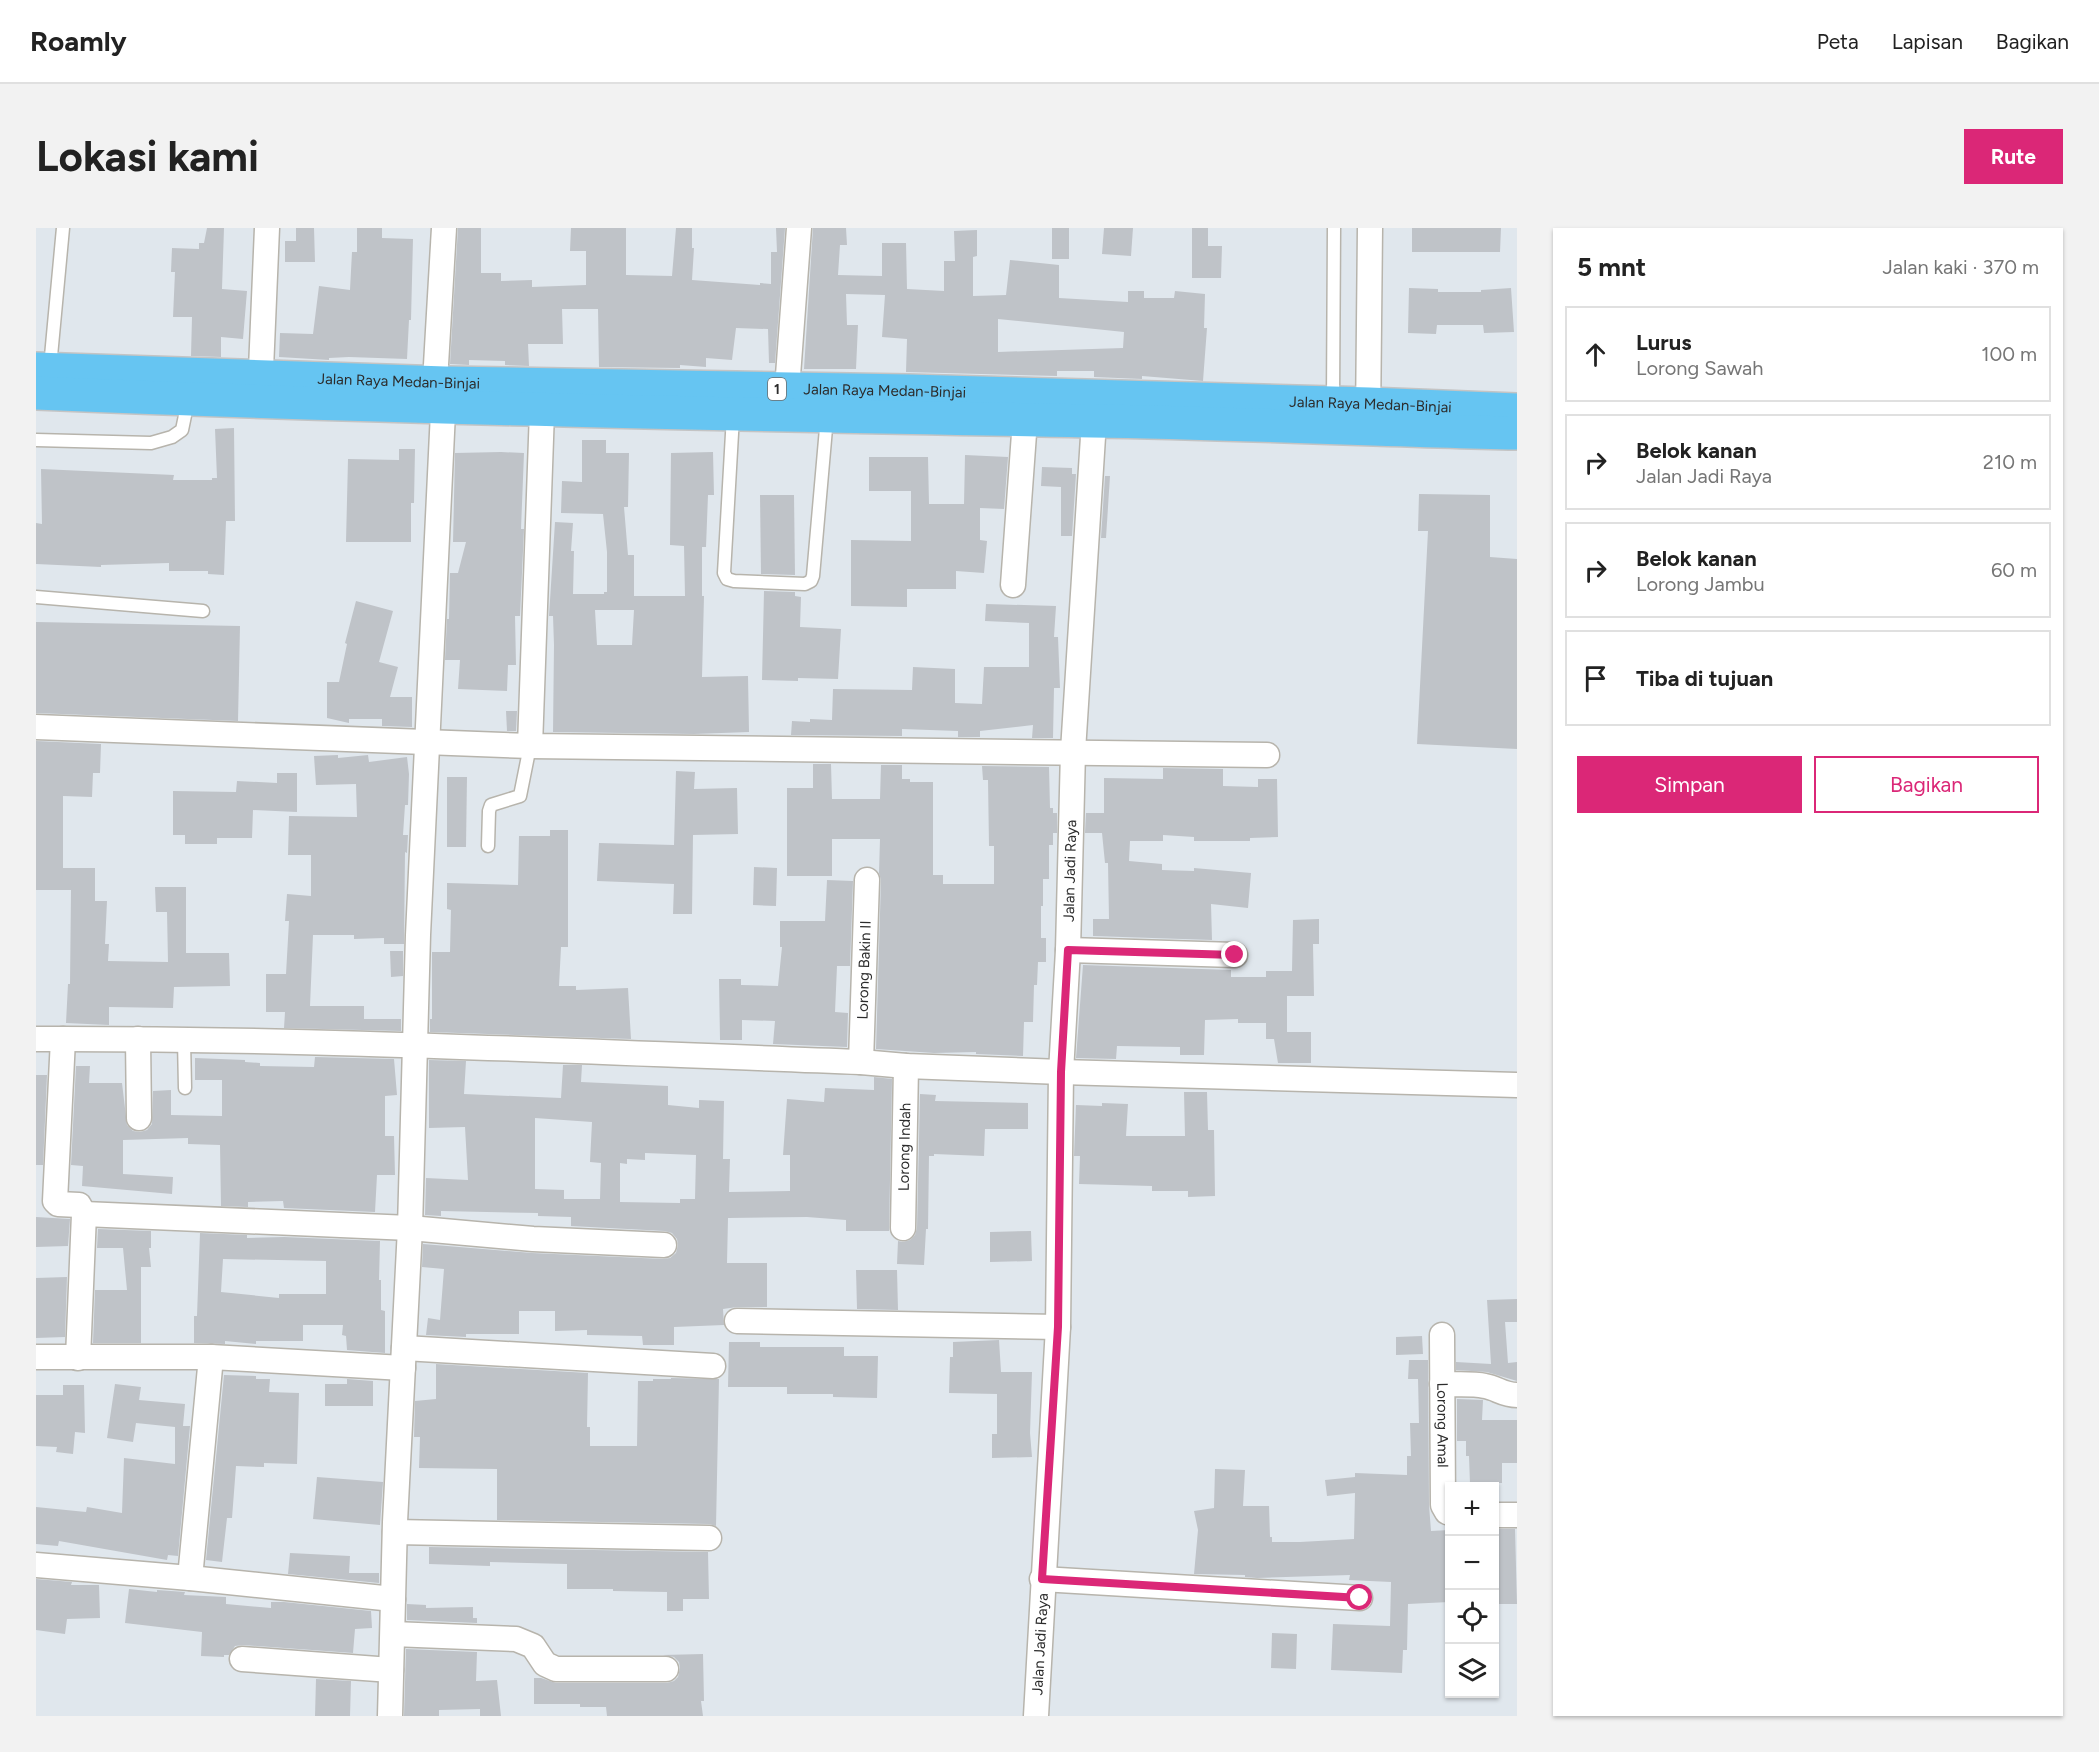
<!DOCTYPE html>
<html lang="id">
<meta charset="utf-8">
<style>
:root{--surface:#fff;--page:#f2f2f2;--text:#222;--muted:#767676;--line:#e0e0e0;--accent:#db2777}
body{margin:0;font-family:Figtree,sans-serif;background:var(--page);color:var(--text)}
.controls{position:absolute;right:18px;bottom:18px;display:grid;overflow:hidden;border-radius:0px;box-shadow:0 2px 4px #0004}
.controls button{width:54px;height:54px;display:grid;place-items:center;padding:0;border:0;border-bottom:2px solid var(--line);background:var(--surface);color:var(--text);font:30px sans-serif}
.stop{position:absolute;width:18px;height:18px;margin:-14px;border:4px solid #db2777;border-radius:50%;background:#fff}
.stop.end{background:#db2777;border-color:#fff;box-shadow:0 2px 6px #0008}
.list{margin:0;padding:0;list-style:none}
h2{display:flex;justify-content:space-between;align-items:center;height:78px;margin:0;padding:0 24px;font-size:26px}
h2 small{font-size:20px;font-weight:400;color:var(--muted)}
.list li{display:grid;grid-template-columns:39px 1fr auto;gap:18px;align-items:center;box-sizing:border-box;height:96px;margin:0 12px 12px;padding:0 12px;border:2px solid var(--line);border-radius:0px}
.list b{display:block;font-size:22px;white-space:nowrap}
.list p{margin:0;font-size:20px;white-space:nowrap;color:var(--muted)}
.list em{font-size:20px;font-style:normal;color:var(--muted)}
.actions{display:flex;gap:12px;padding:18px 24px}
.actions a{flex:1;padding:14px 0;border:2px solid var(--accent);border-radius:0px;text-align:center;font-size:21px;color:var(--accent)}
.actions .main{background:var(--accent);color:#fff}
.icon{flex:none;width:33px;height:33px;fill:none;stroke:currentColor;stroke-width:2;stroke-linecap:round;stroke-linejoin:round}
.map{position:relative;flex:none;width:1481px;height:1488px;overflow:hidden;border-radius:0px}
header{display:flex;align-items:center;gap:36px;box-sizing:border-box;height:84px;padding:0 30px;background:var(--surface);border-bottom:2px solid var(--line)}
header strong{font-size:28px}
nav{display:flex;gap:33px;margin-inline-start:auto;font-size:21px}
.intro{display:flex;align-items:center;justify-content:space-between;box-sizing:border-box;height:144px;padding:0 36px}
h1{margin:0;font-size:42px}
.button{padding:15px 27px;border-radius:0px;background:var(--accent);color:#fff;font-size:21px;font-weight:700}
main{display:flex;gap:36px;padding:0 36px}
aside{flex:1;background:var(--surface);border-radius:0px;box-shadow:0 2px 4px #0004}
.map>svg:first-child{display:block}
.building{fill:#bfc3c8;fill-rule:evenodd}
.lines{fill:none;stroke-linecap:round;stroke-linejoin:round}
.lane-casing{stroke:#b7b4ac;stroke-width:15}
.street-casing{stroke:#b7b4ac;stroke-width:27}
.highway-casing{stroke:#c4c4c4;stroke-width:36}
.lane{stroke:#fff;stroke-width:12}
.street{stroke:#fff;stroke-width:24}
.highway{stroke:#66c5f2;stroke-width:33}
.route{stroke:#db2777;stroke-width:8}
.labels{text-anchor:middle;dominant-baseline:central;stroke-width:6;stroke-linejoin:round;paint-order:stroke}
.shield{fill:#fff;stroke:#6b6b6b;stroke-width:1.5}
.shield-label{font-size:14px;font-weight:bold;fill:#2c2c2c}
.street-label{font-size:15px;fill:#2c2c2c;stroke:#fff}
</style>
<header>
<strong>Roamly</strong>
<nav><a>Peta</a><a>Lapisan</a><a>Bagikan</a></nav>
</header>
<div class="intro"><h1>Lokasi kami</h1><a class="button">Rute</a></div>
<main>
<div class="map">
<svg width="1481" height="1488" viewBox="0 0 1481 1488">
<rect width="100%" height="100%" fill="#e0e7ed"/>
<g class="building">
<polygon points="171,0 188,0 186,61 211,63 207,111 185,109 185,129 155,128 156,89 137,89 139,44 135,44 136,20 163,21 163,15 168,15"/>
<polygon points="260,0 278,0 279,34 249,34 249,13 260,13"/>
<polygon points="321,0 346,0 346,10 377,11 375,92 373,92 371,131 313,129 293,130 293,132 243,129 244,105 277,106 283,58 314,62 316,24 321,24"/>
<polygon points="422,0 445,0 445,45 465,45 465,53 496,52 496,59 550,57 550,23 534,23 535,0 590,0 590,47 636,48 640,0 656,0 656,20 658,20 656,52 724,57 724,55 735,56 735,24 741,24 740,0 749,0 739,135 733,135 732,101 700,100 696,132 670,130 670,139 644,137 644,140 563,139 562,81 526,81 527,116 492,116 493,138 469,137 469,133 433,132 433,137 414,136"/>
<path d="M777,0H810L811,17H804L802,47L846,48V15H870L871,61L908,63V33H919L918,3L941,2V28L937,29V68L970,67L974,32L1023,37V70L1092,74V63H1108V70H1138L1139,63L1169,66L1168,100H1171L1167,153L1106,148V151L1058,149V143H1021V148L870,144L871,111L846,109L849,67L810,66L811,97H822L820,141H768ZM962,91L1088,104L1087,120L962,124Z"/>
<rect x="1016" y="0" width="17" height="31"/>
<polygon points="1068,0 1097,0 1095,28 1066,26"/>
<polygon points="1156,0 1172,0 1172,18 1186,18 1185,50 1156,50"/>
<polygon points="1376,0 1465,0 1464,24 1376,24"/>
<polygon points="1373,60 1402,61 1402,64 1445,64 1445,62 1475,60 1478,104 1448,105 1447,97 1401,97 1400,106 1372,105"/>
<polygon points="198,200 199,293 190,293 188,347 172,346 172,343 133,343 133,335 65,337 65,339 0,336 0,295 6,296 5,241 138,247 137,252 176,252 176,250 181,250 179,201"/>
<path d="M546,212H570V225H593L592,279H588L592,327H598V368H649L648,318L634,317L635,225L677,224L678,267H672L670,319H666V368H668L666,449L712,448L713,504L658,506L517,504L518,417L517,388H513L519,294L537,295L535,323H538L537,366H568V364H571V324L567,286L525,285L526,253L546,254ZM559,382H598L596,417H561Z"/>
<polygon points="363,221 379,221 378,275 375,275 375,314 310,314 312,231 363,232"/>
<polygon points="465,224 488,225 485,301 488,301 484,388 479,388 480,437 472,437 471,463 422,461 424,432 409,432 411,391 413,391 414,345 422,345 430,314 417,314 419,225"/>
<polygon points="929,227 972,229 968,281 944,280 944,312 951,313 948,345 920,343 920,361 871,361 871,379 815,378 815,312 875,313 875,263 833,263 833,229 892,229 893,276 928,276"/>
<polygon points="1006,239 1036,240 1036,246 1040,246 1036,308 1025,308 1025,259 1005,258"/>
<polygon points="1069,248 1074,248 1070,310 1065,310"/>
<polygon points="1383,266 1454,267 1454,329 1481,331 1481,521 1381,516 1392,303 1382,303"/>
<polygon points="724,267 758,267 759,347 725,346"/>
<polygon points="728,363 759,364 759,368 765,369 764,399 805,401 802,451 762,450 762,453 726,452"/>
<polygon points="320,373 357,383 343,434 362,439 354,469 376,469 376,499 346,498 346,491 313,491 313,495 291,490 291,454 303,454 311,416 309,415"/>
<polygon points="950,376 1020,378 1018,409 1022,409 1024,460 1018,460 1017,510 996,510 997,497 944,503 944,509 922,509 922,503 866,501 866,508 755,507 756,493 774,494 774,491 796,492 797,461 876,462 877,439 919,441 919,475 946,476 948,439 993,439 993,395 949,393"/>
<polygon points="0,394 204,398 202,493 0,485"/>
<polygon points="470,483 481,483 480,503 471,503"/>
<polygon points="0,513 65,516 64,545 57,545 56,569 27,568 27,640 59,640 59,673 71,673 69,716 73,716 72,733 132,734 131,684 120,684 119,659 150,659 150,725 193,725 194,758 138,759 137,780 73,779 73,797 30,795 32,756 34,756 35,662 0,662"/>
<polygon points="302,527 302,530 332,527 333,534 371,529 373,546 372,577 369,577 367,607 372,607 371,625 369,624 368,716 348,716 348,710 318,711 318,707 277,707 274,778 328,778 328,791 365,791 365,803 248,800 249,784 230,784 230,746 250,746 253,693 249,693 251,666 275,668 275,627 252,627 253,588 321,589 320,556 280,557 278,528"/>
<polygon points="777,536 795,536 796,571 844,571 845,537 866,537 866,551 874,551 874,554 897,554 897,647 907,647 907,656 958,656 958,618 953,618 952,552 947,552 946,538 1013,539 1014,580 1017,580 1017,585 1021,585 1021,605 1017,605 1017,617 1013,617 1013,651 1007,651 1007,678 1005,678 1005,710 1010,710 1010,734 1002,734 1001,757 998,757 997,794 988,794 987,828 940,826 940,824 898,825 840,821 845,652 843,645 844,611 796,611 796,648 751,648 751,560 777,560"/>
<polygon points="1127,540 1187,541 1187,558 1222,559 1222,551 1241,551 1242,609 1214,610 1214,613 1158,613 1158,609 1127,607 1127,613 1094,613 1093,633 1126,636 1126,642 1158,643 1158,640 1215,645 1212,680 1175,676 1176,712 1057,708 1057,691 1073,691 1072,635 1069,635 1066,605 1049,605 1050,585 1068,585 1068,550 1127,551"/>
<polygon points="640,543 659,544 658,561 701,560 702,606 657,607 656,686 637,686 638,656 561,653 563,615 638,617"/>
<polygon points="241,545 261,545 261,584 217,582 216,610 181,610 181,616 149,616 149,607 137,607 137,563 200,564 201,553 241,555"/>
<polygon points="411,549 431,549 430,619 411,619"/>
<polygon points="514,602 532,602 532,719 525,719 523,758 540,758 540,762 592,760 595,811 394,804 394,791 396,791 396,724 414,724 415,682 411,681 411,655 482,657 483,608 514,608"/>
<polygon points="718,639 741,640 740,678 717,677"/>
<polygon points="791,652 817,653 814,738 801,738 799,784 812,785 811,819 737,816 739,793 706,792 706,812 684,812 683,751 705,751 705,757 742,758 746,719 744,719 744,693 789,693"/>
<polygon points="1283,691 1283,716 1277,716 1278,768 1251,768 1251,804 1275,804 1275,835 1242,835 1238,811 1230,811 1230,795 1202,795 1202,791 1169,792 1168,827 1144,827 1144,819 1081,818 1080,831 1040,830 1047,737 1195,742 1195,749 1230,749 1230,743 1256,743 1257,692"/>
<polygon points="354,723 367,723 367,748 355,749"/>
<polygon points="279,829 358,831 361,867 349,868 349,908 358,908 359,947 341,947 339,984 248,980 247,973 212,974 212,979 185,978 184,917 152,916 152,910 87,912 87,946 137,949 136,966 46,958 47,938 35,937 40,838 54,838 53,855 86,855 91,897 97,903 104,904 111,902 116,896 117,863 135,862 135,887 186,888 186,852 159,852 159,830 209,832 209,834 224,835 224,838 278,839"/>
<path d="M393,832L430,833L428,866L525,870L527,837H546L545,854L632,858V877L663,880V872L688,873L687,931H694L693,964L754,963V927H747L751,871L788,874L789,860L838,862V849L856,851L853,1003H810V992L771,989L692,990L691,1035H731V1079H701L687,1081L688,1097L638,1099V1117H607L606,1108L551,1107V1102L519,1103V1083H483V1106H430V1109L390,1107L392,1090L404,1092L408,1041L386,1039L387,1016L496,1025L627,1031L634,1030L640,1025L642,1017L641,1011L636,1005L629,1003L535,998V989L502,988V985L405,983V988L389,987L390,950L432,952L429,899L393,900ZM499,890L556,894L554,934L565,935L564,971H528V962L499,961ZM609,925L660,927L659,971H644V975L584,974V935L591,936V931L609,932Z"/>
<polygon points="0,847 11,847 7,937 0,937"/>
<polygon points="1148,864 1171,864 1172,902 1178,902 1179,968 1152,969 1152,963 1116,963 1116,958 1043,956 1044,928 1038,928 1040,877 1066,878 1066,875 1092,876 1090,908 1149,908"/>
<polygon points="884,866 900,867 899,873 992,875 992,901 949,901 948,928 898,926 898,928 893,928 892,1001 890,1001 888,1037 861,1036 862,1013 867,1014 874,1012 879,1007 881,1000"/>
<polygon points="0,989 34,991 32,1018 0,1019"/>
<polygon points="62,1001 115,1003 115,1020 113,1020 115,1039 105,1039 105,1115 57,1115 59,1062 91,1062 87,1020 61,1020"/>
<polygon points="995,1003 996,1033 954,1034 954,1004"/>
<path d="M164,1005L211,1007V1010L248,1009L344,1013L343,1052H345V1082L349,1083V1125L311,1122L310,1108L306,1107L307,1097H267V1113H220V1116L189,1113V1116L158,1115V1088H161ZM187,1031L290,1033V1066H243V1070L185,1064Z"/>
<polygon points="820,1042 861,1042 862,1082 821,1081"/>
<polygon points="31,1049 29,1109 0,1110 0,1050"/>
<polygon points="1481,1071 1481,1094 1469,1094 1472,1135 1481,1134 1481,1153 1451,1144 1420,1142 1420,1134 1455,1136 1451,1072"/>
<polygon points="1386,1108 1387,1126 1360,1127 1360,1109"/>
<polygon points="963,1112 965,1144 996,1144 994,1205 996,1229 956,1230 956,1206 961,1206 961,1166 913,1165 914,1129 917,1129 917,1114"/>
<polygon points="693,1114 724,1114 724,1119 808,1119 808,1128 842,1128 841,1170 797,1169 797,1166 751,1166 751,1159 692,1159"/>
<polygon points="1373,1132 1392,1132 1393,1277 1395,1303 1413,1302 1413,1374 1372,1376 1371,1422 1367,1422 1366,1445 1295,1442 1297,1396 1354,1398 1355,1354 1313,1352 1314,1347 1221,1350 1209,1349 1209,1347 1158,1346 1162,1302 1158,1283 1178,1280 1179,1241 1209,1242 1207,1278 1233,1278 1234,1309 1236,1309 1236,1314 1264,1314 1318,1311 1319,1265 1291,1268 1289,1252 1319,1249 1319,1245 1371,1247 1371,1228 1375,1228 1374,1195 1383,1195 1382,1151 1372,1151"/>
<polygon points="400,1136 552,1145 551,1199 554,1199 554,1218 601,1218 602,1153 617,1153 617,1151 635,1151 635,1150 683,1151 680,1298 673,1296 461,1292 461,1241 383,1240 384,1209 378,1209 379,1173 400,1171"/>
<polygon points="188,1147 220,1148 220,1151 234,1151 233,1164 263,1165 261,1236 228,1235 228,1239 200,1238 196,1290 191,1290 186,1334 170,1332"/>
<polygon points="311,1151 337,1153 337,1178 289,1178 289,1156 311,1156"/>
<polygon points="79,1156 105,1159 103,1172 149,1176 147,1198 154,1198 142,1328 132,1327 131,1332 23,1313 22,1318 0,1316 0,1279 50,1284 51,1279 86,1285 88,1230 139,1236 139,1199 100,1195 97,1214 71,1210"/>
<polygon points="27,1157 48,1157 49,1205 39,1204 37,1226 20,1224 21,1219 0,1218 0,1167 27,1167"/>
<polygon points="1421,1171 1447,1172 1446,1192 1481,1192 1481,1235 1466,1235 1466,1255 1434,1256 1433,1228 1430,1228 1430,1213 1421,1213"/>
<polygon points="281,1249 347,1254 344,1297 277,1291"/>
<polygon points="1459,1301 1479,1301 1481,1376 1460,1376"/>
<polygon points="393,1319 672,1324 673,1371 647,1371 647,1383 631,1383 631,1364 577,1363 577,1361 531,1361 531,1336 454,1334 454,1338 393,1336"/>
<polygon points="254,1325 314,1328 313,1345 343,1345 343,1355 252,1346"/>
<polygon points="0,1351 36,1354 35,1357 63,1357 64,1390 31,1391 29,1406 0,1402"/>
<polygon points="93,1361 121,1364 121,1362 149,1364 148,1367 190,1369 190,1376 235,1380 235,1374 248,1374 335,1383 336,1400 319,1401 317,1425 207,1417 199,1418 193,1427 188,1427 188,1429 165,1428 166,1404 89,1395"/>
<polygon points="371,1376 390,1377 390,1380 437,1379 437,1390 441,1390 441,1395 371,1392"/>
<polygon points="1236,1405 1261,1406 1260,1441 1235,1440"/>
<polygon points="370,1421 441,1424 440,1453 461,1452 465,1488 444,1488 444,1481 403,1482 403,1488 368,1488"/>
<polygon points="667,1426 668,1473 665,1473 667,1488 571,1488 570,1479 544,1479 544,1476 498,1476 498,1450 505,1450 520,1455 631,1455 638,1453 642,1449 644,1440 643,1434 638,1429 627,1427"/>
<polygon points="280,1451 315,1453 314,1488 279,1488"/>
</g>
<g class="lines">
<g class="lane-casing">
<g id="lane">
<polyline points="14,139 27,0"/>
<polyline points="1297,173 1298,0"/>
<polyline points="697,188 688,345 691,351 698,353 769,356 775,353 777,348 791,189"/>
<polyline points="0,212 115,215 136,209 146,202 152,173"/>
<polyline points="0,369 167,383"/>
<polyline points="452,618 453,583 455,577 484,568 494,518"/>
<polyline points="148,812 149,860"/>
</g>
</g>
<g class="street-casing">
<g id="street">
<polyline points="399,154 408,0"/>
<polyline points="751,161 763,0"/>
<polyline points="224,165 231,0"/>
<polyline points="1332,193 1334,0"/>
<polyline points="977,357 989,192"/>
<polyline points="0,499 494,518 1231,527"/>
<polyline points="494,518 506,183"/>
<polyline points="1032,722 1199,727"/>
<path d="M0,811C275,810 550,824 825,834L870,838L1025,844L1481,857"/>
<polyline points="27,811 19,973 22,976 43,977 48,986 42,1130"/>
<polyline points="102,811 103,890"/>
<path id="s1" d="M825,834L831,652"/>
<polyline points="48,986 374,1000 497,1011 628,1017"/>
<path id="s2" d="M867,1000L870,838"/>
<polyline points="701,1093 1022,1099"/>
<path id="s3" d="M1406,1107L1407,1277L1411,1284L1414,1285"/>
<polyline points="368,1120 677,1138"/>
<polyline points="0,1129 175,1129 367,1140"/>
<path d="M1406,1156C1420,1157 1435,1155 1449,1158C1461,1160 1467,1167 1481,1167"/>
<polyline points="1458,1287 1481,1287"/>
<polyline points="359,1304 673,1310"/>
<polyline points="0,1337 154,1350 357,1371"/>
<polyline points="154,1350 175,1129"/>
<polyline points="1006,1351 1324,1370"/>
<polyline points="357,1406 480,1411 497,1418 509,1436 520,1441 630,1441"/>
<polyline points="206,1431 355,1442"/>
<polyline points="354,1488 359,1294 374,1000 382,707 408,163"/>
<path id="s4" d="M1000,1488L1022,1099L1025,844L1032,722L1037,523L1058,193"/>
</g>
</g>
<g class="highway-casing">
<g id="highway">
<path id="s5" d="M0,141L409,155L873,163L1333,176L1481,182"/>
<path d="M0,165C352,180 704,186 1057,193C1198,195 1340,202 1481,205"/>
</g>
</g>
<use href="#lane" class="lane"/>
<use href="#street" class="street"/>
<use href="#highway" class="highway"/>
</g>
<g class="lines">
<polyline class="route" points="1199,727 1032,722 1025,844 1022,1099 1006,1351 1324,1370"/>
</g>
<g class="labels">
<rect class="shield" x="732" y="150" width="18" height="22" rx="4.5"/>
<g class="shield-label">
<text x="741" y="161">1</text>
</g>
<g class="street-label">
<text stroke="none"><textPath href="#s5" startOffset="363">Jalan Raya Medan-Binjai</textPath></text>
<text stroke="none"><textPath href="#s5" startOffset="849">Jalan Raya Medan-Binjai</textPath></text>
<text stroke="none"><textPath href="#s5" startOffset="1335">Jalan Raya Medan-Binjai</textPath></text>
<text stroke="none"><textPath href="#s4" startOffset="846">Jalan Jadi Raya</textPath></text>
<text stroke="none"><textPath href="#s1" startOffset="92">Lorong Bakin II</textPath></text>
<text stroke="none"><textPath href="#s2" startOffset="81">Lorong Indah</textPath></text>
<text stroke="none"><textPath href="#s3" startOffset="90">Lorong Amal</textPath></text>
<text stroke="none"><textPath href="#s4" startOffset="72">Jalan Jadi Raya</textPath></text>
</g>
</g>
</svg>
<div class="controls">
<button>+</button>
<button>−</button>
<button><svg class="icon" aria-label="locate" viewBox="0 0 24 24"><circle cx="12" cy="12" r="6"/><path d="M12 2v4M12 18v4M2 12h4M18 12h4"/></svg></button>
<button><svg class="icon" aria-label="layers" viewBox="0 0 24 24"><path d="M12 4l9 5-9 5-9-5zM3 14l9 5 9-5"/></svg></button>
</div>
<div class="stop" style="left:1324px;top:1370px"></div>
<div class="stop end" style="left:1199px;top:727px"></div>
</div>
<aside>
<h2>5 mnt<small>Jalan kaki · 370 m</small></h2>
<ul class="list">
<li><svg class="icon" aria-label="ahead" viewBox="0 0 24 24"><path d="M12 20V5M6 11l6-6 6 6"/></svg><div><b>Lurus</b><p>Lorong Sawah</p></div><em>100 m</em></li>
<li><svg class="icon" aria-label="right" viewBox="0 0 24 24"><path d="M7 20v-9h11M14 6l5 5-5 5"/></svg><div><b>Belok kanan</b><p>Jalan Jadi Raya</p></div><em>210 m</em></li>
<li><svg class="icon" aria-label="right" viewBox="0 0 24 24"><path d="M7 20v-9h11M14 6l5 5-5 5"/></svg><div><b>Belok kanan</b><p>Lorong Jambu</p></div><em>60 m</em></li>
<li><svg class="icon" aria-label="arrive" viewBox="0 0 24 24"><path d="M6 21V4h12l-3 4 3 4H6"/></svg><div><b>Tiba di tujuan</b></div></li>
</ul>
<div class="actions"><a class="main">Simpan</a><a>Bagikan</a></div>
</aside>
</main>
